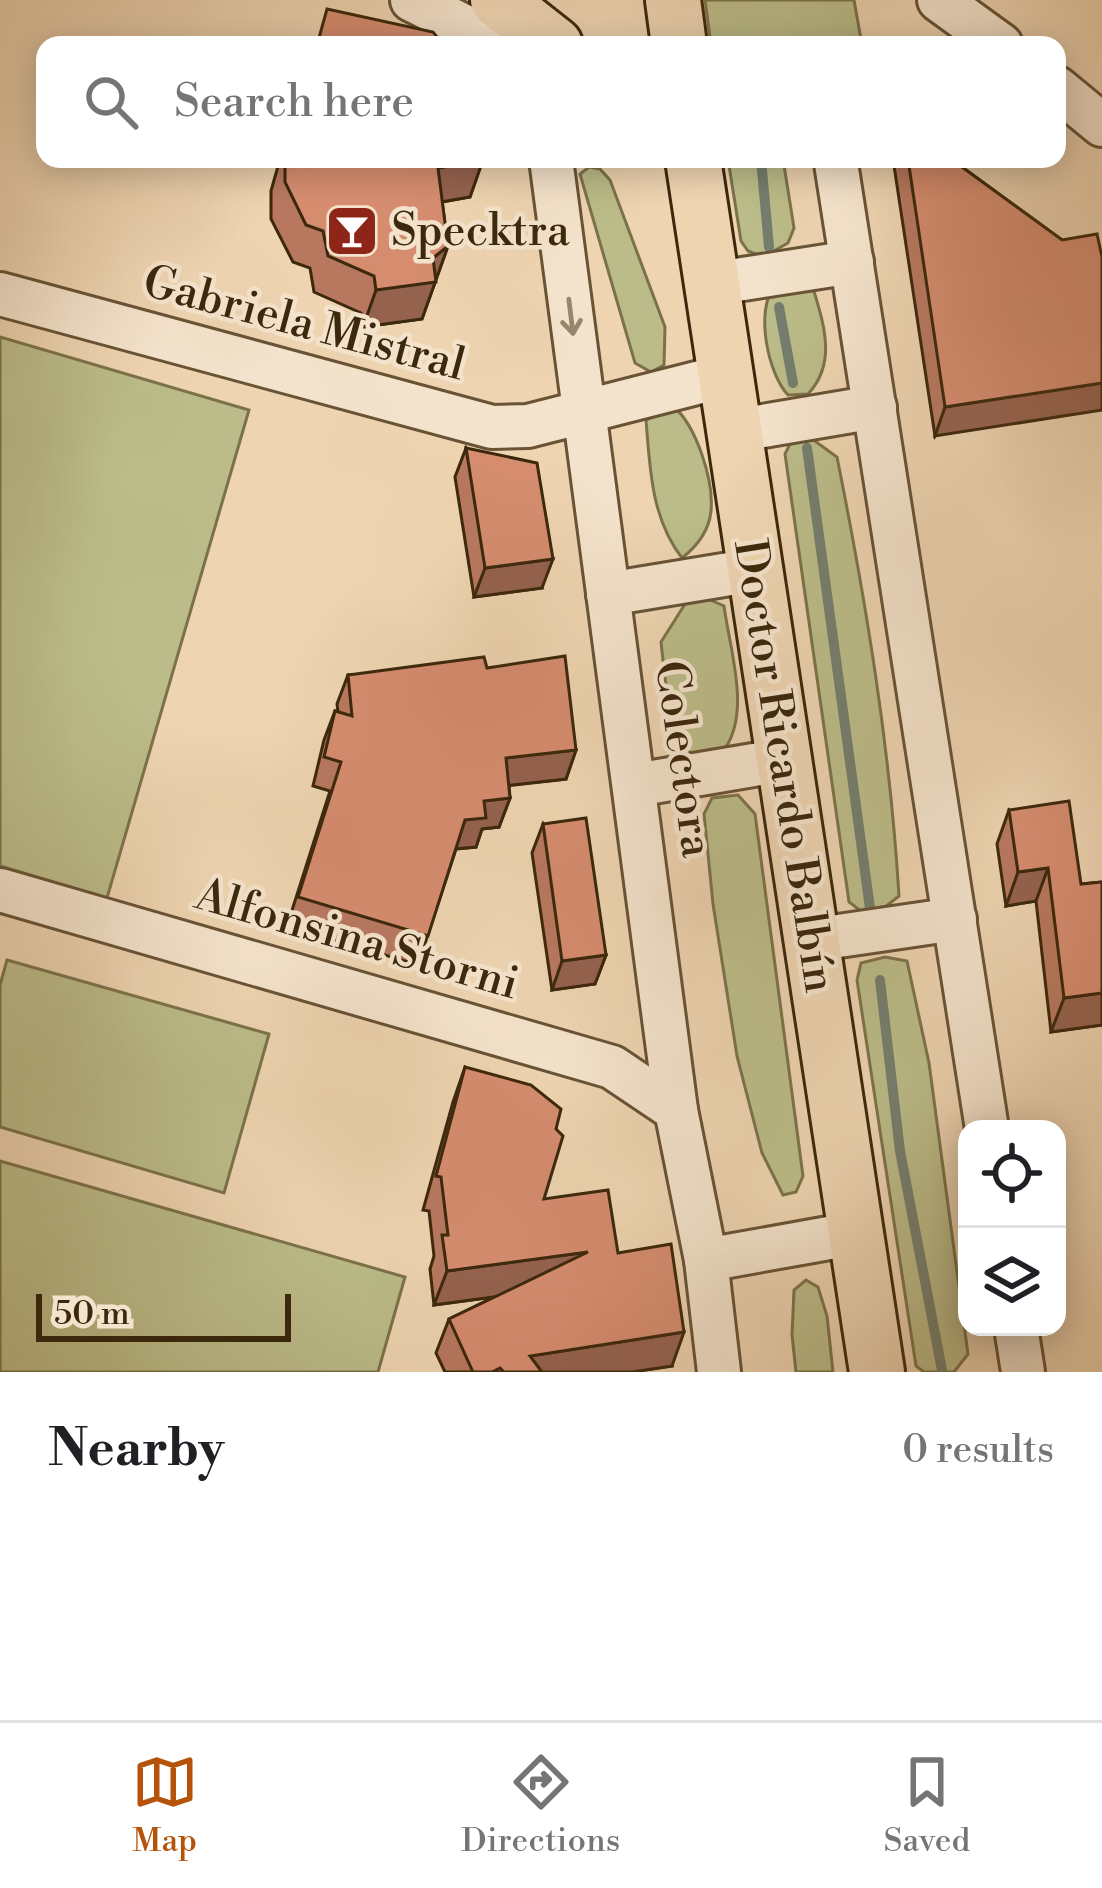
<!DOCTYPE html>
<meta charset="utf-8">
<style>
:root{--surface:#fff;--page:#f2f2f2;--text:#202124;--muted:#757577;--line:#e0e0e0;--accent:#b45309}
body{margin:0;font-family:"Libre Bodoni",serif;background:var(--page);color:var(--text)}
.controls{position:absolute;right:36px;bottom:36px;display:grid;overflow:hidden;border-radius:24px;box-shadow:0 6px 30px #0003}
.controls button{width:108px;height:108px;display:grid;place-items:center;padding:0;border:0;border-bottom:3px solid var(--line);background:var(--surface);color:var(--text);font:60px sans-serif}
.scale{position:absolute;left:36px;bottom:30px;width:255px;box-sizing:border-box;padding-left:12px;border:6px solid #3c280c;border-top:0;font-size:33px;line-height:42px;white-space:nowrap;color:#3c280c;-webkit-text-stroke:9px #f4e3cc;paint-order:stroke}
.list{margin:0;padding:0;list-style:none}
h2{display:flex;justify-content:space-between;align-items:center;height:156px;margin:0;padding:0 48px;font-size:51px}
h2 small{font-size:39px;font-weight:400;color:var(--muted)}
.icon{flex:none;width:66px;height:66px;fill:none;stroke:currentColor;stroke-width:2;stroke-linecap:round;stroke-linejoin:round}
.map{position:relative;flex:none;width:1102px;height:1372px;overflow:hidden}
.search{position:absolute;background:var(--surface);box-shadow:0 6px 30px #0003;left:36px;right:36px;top:36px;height:132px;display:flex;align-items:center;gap:30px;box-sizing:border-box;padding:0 42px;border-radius:24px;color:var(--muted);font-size:45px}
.sheet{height:348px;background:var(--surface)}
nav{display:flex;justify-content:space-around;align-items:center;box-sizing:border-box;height:168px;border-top:3px solid var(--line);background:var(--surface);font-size:33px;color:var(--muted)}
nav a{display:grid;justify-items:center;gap:6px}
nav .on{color:var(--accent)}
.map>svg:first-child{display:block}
.green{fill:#bbbc89;stroke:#7c724a;stroke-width:3}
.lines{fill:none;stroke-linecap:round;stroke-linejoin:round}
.stream{stroke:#747e6e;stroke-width:10}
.minor-casing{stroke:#685335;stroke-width:48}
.major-casing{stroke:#3c280c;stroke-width:60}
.minor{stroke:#f4e3cc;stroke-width:42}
.major{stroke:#eed4b1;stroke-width:54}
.wall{fill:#b7785f;stroke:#3c280c;stroke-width:3}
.shaded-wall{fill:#95624e;stroke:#3c280c;stroke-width:3}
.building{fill:#d58c6f;stroke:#3c280c;stroke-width:3}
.oneway{stroke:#98866c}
.labels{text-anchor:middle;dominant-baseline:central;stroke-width:9;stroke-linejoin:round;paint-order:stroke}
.poi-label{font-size:45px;fill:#3c280c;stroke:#f4e3cc;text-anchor:start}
.street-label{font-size:45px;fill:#3c280c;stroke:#f4e3cc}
</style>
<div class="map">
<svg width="1102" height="1372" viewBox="0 0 1102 1372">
<rect width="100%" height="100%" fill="#eed4b1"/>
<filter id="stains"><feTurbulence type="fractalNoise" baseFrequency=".00167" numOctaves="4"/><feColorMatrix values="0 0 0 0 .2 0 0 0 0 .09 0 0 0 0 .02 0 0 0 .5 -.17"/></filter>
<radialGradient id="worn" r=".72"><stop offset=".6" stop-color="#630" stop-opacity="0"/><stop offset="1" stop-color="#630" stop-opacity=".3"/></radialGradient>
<g class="green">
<polygon points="705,0 854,0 862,45 711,45"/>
<polygon points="728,159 783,159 794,228 788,243 763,257 748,251 741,241"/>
<polygon points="589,167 600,169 610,180 665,327 664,365 651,372 635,363 580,174"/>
<path d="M774,287L813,288C824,325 837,363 808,394L788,395C768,374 755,311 774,287Z"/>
<polygon points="0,337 249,410 107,898 0,866"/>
<path d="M674,407C696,426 714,480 711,511C709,531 696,547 682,558C651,518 650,468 646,420Z"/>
<path d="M808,436L837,457C866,602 890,747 899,896L880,911L862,912L849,902L785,454L791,442Z"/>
<path d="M708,599L724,606C730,652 753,716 721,754L692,755L671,732L661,642L685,604Z"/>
<polygon points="738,795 755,814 803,1176 796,1192 783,1195 762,1153 737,1056 713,904 704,814 712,798"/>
<polygon points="885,957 907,961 929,1063 968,1354 954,1372 924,1372 916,1366 857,980 861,963"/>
<polygon points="7,960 269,1034 224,1193 0,1127 0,985"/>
<polygon points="0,1161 405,1277 378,1372 0,1372"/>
<polygon points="806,1280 818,1287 827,1316 833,1372 796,1372 792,1335 794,1290"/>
</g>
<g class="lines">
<g class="stream">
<polyline points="761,159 769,247"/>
<polyline points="779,307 793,383"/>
<polyline points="807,448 870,908"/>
<polyline points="880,980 900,1151 942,1370"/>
</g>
<g class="minor-casing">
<g id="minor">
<polyline points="412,0 468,28 490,45"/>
<polyline points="939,0 1001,45"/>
<polyline points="1057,88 1102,125"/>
<polyline points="551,159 676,1110 706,1260 719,1372"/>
<polyline points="836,163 987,1129"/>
<polyline points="710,284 852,262"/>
<polyline points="0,294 492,427 528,426 724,376"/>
<polyline points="733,431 875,407"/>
<polyline points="608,594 754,570"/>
<polyline points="635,785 783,760"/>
<polyline points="0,890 612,1067 676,1110"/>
<polyline points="811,940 955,919"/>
<polyline points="706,1260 857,1233"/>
<polyline points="1016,1327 1023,1372"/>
</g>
</g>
<g class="major-casing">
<g id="major">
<polyline points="498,0 555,45"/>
<polyline points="673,0 679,45"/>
<polyline points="693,159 877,1372"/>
</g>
</g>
<use href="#minor" class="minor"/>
<use href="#major" class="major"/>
</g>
<g class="wall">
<polygon points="280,159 483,159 470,197 442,202 448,246 422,319 363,327 361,313 314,292 310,268 293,262 271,219 271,191"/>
<polygon points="893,159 951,159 1062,240 935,436"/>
<polygon points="466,448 542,588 474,597 455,477"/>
<polygon points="487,668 576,750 566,779 509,785 510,798 499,827 482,829 476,847 456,849 418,965 287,926 330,791 313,786 324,740 335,711 338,712 337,704 348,675"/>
<polygon points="1009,810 1081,884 1102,882 1102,1025 1051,1032 1036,901 1006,906 997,844"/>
<polygon points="543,824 606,955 595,984 552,990 532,853"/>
<polygon points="465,1067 556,1129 544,1199 618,1253 672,1366 632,1372 445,1372 436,1353 449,1319 494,1297 434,1305 430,1269 434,1256 429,1211 423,1210 453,1102"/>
</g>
<g class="shaded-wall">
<polygon points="483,160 470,197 424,205 438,168"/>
<polygon points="448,246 422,319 363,327 376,290 433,258"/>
<polygon points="1102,383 1102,410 935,436 945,407"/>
<polygon points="553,559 542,588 474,597 485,568"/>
<polygon points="576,750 566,779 496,787 506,758"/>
<polygon points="510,798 499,827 482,829 476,847 454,849 465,820 484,801"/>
<polygon points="1048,868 1036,901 1006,906 1018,872"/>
<polygon points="606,955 595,984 552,990 562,961"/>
<polygon points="1102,993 1102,1025 1051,1032 1064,998"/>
<polygon points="588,1252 575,1286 434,1305 447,1271"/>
<polygon points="684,1332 672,1366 632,1372 525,1372 530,1356"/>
</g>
<g class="building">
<polygon points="327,9 433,32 444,45 317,45"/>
<polygon points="285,159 483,159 483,160 438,168 448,246 433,258 436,282 376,290 374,276 328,256 323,231 306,225 285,182"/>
<polygon points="908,159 951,159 1062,240 1097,234 1102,257 1102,383 945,407"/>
<polygon points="466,448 537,463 553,559 485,568"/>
<polygon points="565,656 576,750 506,758 510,798 484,801 486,818 465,820 428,936 298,897 341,762 324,757 335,711 352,716 348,675 484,657 487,668"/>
<polygon points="1069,801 1081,884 1102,882 1102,993 1064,998 1048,868 1018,872 1009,810"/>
<polygon points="586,818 606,955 562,961 543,824"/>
<polygon points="465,1067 531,1085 561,1109 556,1129 563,1136 544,1199 608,1190 618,1253 671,1244 684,1332 530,1356 542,1372 504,1372 500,1368 492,1372 473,1372 449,1319 588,1252 447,1271 442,1235 448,1235 441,1177 436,1176"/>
</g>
<defs><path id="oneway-shaft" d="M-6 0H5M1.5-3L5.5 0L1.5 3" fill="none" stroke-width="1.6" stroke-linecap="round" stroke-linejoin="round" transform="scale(3)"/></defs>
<use class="oneway" href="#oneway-shaft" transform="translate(571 317) rotate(83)"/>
<defs>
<g id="bar-square" transform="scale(2.7)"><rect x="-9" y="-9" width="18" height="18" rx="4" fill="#8f2418" stroke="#f4e3cc"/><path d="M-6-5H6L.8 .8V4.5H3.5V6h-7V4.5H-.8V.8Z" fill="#fff"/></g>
</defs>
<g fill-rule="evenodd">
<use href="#bar-square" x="352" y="231"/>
</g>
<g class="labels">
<g class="poi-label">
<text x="391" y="231">Specktra</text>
</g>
<g class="street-label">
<text transform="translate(304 324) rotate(15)">Gabriela Mistral</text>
<text transform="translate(683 759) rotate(82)">Colectora</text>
<text transform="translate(784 766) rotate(81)">Doctor Ricardo Balbín</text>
<text transform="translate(357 940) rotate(16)">Alfonsina Storni</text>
</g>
</g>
<rect width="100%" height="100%" filter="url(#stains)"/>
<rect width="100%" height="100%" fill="url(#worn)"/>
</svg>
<div class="controls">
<button><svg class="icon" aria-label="locate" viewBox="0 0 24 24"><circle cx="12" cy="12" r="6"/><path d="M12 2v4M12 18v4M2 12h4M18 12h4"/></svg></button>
<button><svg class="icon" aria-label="layers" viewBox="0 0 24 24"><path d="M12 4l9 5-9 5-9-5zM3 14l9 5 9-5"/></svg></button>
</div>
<div class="scale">50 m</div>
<div class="search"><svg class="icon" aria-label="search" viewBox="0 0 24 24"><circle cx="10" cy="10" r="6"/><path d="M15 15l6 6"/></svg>Search here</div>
</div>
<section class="sheet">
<h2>Nearby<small>0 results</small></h2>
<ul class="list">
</ul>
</section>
<nav>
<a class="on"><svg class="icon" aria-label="map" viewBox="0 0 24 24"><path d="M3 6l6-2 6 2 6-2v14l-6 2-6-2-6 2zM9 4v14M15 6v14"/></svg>Map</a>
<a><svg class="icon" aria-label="directions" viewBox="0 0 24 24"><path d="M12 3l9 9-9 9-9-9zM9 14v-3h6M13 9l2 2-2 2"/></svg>Directions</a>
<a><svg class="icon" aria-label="saved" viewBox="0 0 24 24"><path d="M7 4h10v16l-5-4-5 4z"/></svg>Saved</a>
</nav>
